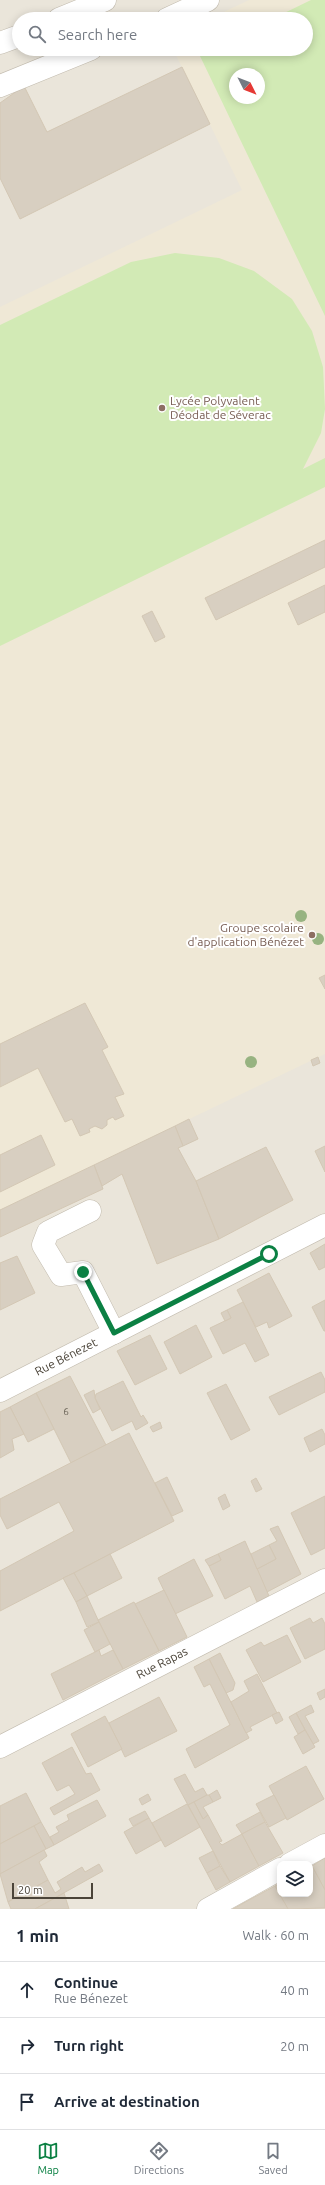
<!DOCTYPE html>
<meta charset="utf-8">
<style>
body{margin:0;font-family:Ubuntu,sans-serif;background:#f6f6f7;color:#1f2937}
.controls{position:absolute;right:12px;bottom:12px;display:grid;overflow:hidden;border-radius:8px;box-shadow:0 2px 10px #0003}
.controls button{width:36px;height:36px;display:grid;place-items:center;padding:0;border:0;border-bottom:1px solid #e0e1e3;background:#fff;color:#1f2937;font:20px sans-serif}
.compass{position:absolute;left:229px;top:68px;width:36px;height:36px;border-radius:50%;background:#fff;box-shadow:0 2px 10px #0003;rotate:132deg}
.scale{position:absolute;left:12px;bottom:10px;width:81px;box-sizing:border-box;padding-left:4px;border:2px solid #4b4439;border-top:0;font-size:11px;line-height:14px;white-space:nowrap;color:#4b4439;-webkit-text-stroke:3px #fff;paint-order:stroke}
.stop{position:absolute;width:12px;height:12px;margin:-9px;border:3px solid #0b8043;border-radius:50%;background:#fff}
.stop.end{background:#0b8043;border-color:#fff;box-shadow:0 1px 4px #0008}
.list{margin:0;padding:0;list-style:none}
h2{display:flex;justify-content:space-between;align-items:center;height:52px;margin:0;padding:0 16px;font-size:17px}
h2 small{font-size:13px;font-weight:400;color:#747a83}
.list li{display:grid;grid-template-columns:26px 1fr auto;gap:12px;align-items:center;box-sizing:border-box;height:56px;padding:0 16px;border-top:1px solid #e0e1e3}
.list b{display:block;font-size:15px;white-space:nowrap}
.list p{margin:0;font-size:13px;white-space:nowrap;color:#747a83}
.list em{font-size:13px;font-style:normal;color:#747a83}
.icon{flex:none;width:22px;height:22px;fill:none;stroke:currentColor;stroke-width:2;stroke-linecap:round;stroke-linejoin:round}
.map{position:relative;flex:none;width:325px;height:1909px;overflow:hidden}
.search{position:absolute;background:#fff;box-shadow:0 2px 10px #0003;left:12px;right:12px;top:12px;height:44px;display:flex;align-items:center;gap:10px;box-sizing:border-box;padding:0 14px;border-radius:22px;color:#747a83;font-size:15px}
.sheet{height:220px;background:#fff}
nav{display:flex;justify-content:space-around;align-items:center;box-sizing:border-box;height:56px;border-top:1px solid #e0e1e3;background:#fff;font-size:11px;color:#747a83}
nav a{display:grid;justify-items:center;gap:2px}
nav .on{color:#0b8043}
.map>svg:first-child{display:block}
.residential{fill:#eae5da;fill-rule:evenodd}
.education{fill:#efe8d6;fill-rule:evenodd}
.green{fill:#d2eab5;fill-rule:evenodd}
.building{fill:#d8cfc1;stroke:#d3c7b4}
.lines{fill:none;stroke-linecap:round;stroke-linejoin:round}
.minor-casing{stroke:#c2bbae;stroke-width:23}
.minor{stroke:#fff;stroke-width:22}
.tree{fill:#97b381}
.route{stroke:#0b8043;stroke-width:5}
.education-dot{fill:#8d6e63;stroke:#fff;stroke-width:1.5}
.labels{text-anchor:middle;stroke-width:4;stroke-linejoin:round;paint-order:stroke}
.number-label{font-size:10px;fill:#6e675b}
.education-label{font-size:12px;fill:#785e54;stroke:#fff;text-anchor:start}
.street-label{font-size:12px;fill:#4b4439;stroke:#fff}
</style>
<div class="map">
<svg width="325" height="1909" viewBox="0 0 325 1909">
<rect width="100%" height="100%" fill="#f6f3ec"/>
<!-- residential -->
<path class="residential" d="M0,0H325V1909H0ZM19,19H306V49H19ZM235,74H259V98H235ZM280,1864H310V1894H280Z"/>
<!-- education -->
<path class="education" d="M249,0H325V1054L0,1210V307L242,190L173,49H306V19H209ZM235,74H259V98H235Z"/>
<!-- green -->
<g class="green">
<path d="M311,0H325V316L199,54L210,49H306V19H272ZM235,74H259V98H235Z"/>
<polygon points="175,253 219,258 254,271 292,299 312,331 323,367 325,409 321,433 303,469 325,458 325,487 0,646 0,325 131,262"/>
</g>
<!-- building -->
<g class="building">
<polygon points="182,67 210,124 20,219 0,178 0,103 24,86 47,132"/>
<polygon points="325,540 325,567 216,620 205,598"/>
<polygon points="325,585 325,612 298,625 288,603"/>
<polygon points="152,611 165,637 155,642 142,616"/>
<polygon points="325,975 325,989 319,978"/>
<polygon points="85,1003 108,1047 102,1050 124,1094 115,1097 124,1116 115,1120 113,1117 107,1120 107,1125 102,1129 95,1126 89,1129 90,1132 80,1136 72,1119 65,1122 38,1068 0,1087 0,1044"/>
<polygon points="318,1057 320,1063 313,1066 311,1060"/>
<polygon points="189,1119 198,1139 183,1146 175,1126"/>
<polygon points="175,1126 183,1146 178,1148 196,1181 219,1239 157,1264 122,1174 102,1186 94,1165"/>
<polygon points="41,1135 55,1165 0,1192 0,1155"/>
<polygon points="325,1146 325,1172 315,1151"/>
<polygon points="266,1147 293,1200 219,1239 196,1181"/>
<polygon points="94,1165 103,1189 0,1237 0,1210"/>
<polygon points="325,1244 325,1267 319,1270 310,1253"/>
<polygon points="17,1256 35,1293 0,1310 0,1263"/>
<polygon points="269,1273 292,1316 269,1328 267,1322 256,1327 237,1290"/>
<polygon points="325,1300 325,1331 324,1331 312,1307"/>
<polygon points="243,1302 269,1355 255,1362 245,1343 223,1354 210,1328 231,1318 227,1310"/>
<polygon points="227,1310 231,1318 225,1321 221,1313"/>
<polygon points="196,1325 212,1357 180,1374 164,1342"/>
<polygon points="150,1335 167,1369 135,1385 117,1351"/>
<polygon points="321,1372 325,1380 325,1392 279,1415 269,1397"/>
<polygon points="70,1376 106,1445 71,1463 36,1393"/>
<polygon points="123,1381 141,1417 143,1415 148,1423 136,1430 132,1421 112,1431 95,1398 96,1394"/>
<polygon points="226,1384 250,1430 231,1440 207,1393"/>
<polygon points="94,1390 95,1398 100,1409 93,1413 84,1395"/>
<polygon points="36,1393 54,1429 28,1442 10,1407"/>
<polygon points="10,1407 24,1434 12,1439 14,1450 0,1458 0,1412"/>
<polygon points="160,1422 162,1428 153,1432 150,1427"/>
<polygon points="322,1429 325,1435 325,1444 310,1452 304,1438"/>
<polygon points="129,1433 174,1521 0,1611 0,1571 74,1531 59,1502 7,1529 0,1515 0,1499"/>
<polygon points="167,1477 183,1511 172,1516 155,1483"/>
<polygon points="256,1478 262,1489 256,1492 251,1481"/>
<polygon points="225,1494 230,1506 223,1510 218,1498"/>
<polygon points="325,1496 325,1548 311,1555 291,1513"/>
<polygon points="278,1526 301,1574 267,1592 257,1569 276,1559 269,1545 277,1541 270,1529"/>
<polygon points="245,1541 269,1596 257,1602 250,1586 225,1599 209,1566 221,1560 218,1554"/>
<polygon points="269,1545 276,1559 257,1569 251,1554"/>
<polygon points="110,1554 122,1578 87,1596 74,1573"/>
<polygon points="218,1554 221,1560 209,1566 205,1560"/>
<polygon points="194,1559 213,1596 175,1614 158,1578"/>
<polygon points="74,1573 87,1596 76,1602 63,1578"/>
<polygon points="164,1590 187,1637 159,1651 135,1604"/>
<polygon points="87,1596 99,1622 87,1627 76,1602"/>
<polygon points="134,1602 159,1651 123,1669 98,1620"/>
<polygon points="310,1618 313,1623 322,1618 325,1624 325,1649 305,1659 290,1628"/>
<polygon points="99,1622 110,1644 95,1652 84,1630"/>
<polygon points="287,1635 301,1662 263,1682 246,1650 261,1642 264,1646"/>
<polygon points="99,1650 101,1656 113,1650 123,1669 63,1700 51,1674"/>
<polygon points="220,1653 235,1683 233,1690 226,1693 209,1659"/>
<polygon points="209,1659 249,1738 195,1768 186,1749 230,1725 210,1684 204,1687 194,1667"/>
<polygon points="257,1674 277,1713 250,1727 252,1730 246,1733 231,1702 249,1691 244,1681"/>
<polygon points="325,1689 325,1697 320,1700 317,1693"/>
<polygon points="159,1697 177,1731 125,1757 109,1723"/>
<polygon points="311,1705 314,1712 305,1716 319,1741 313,1744 296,1713"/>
<polygon points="279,1712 283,1720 276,1724 272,1715"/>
<polygon points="296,1713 305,1730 298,1734 289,1717"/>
<polygon points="105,1716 122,1749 88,1767 71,1734"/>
<polygon points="305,1730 315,1747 303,1754 294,1737"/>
<polygon points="72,1747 86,1774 91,1773 100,1790 54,1815 50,1808 75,1794 69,1785 57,1791 42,1763"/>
<polygon points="306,1766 324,1799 287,1820 269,1786"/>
<polygon points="185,1774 195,1792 203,1788 207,1795 188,1805 174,1779"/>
<polygon points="217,1790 221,1798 213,1802 209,1795"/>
<polygon points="26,1793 41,1822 0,1844 0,1806"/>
<polygon points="148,1794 151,1800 142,1805 139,1799"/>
<polygon points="207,1795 209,1795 213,1802 203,1807 208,1815 203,1819 194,1802"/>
<polygon points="274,1795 286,1818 269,1827 256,1804"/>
<polygon points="97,1800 106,1816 54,1845 50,1837 59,1832 56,1827 69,1820 67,1815"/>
<polygon points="194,1802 203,1819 208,1815 222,1841 219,1842 222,1845 242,1834 259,1866 230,1882 188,1805"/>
<polygon points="187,1804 200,1827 165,1847 152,1823"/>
<polygon points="145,1811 149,1818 133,1826 129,1819"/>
<polygon points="260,1812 265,1822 242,1834 236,1825"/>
<polygon points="149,1818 161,1840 136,1854 124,1832"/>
<polygon points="41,1822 54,1845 46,1849 34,1826"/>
<polygon points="265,1822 283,1853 259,1866 242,1834"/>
<polygon points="34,1826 46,1849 0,1874 0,1844"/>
<polygon points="44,1850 47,1856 39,1862 48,1880 8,1902 0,1874"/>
<polygon points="213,1851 220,1866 207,1873 199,1858"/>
<polygon points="325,1858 325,1890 312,1866"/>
<polygon points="99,1864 103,1871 35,1909 11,1909 8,1902 48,1880 55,1893 61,1889 57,1882 82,1867 85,1872"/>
<polygon points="220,1866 230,1882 216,1890 207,1873"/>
<polygon points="312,1866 325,1890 325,1908 288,1909 275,1886 280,1883 280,1894 310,1894 310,1867"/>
<polygon points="275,1886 288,1909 233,1909 249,1900"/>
<polygon points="64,1893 69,1909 35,1909 57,1897"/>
</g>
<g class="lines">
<!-- minor casing -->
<g class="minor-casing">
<g id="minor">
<polyline points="59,19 105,0"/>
<polyline points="167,19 208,0"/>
<polyline points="0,43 19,36"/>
<polyline points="0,86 91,49"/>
<polyline points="90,1211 48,1232 43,1245 61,1275 83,1272 114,1333"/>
<polyline points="0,1391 325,1225"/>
<polyline points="0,1747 325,1580"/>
<polyline points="290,1864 325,1845"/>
<polyline points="208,1909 280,1869"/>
</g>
</g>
<!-- minor -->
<use href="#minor" class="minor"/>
</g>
<!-- trees -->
<g class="tree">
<circle cx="301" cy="916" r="6"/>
<circle cx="318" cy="939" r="6"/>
<circle cx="251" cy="1062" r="6"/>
</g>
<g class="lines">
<!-- route -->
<polyline class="route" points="83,1272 114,1333 269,1254"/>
</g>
<!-- markers -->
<g class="education-dot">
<circle cx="162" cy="408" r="4"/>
<circle cx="312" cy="935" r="4"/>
</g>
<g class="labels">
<!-- number labels -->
<g class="number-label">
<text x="66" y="1415">6</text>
</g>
<!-- education labels -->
<g class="education-label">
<text x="170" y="405">Lycée Polyvalent<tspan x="170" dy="14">Déodat de Séverac</tspan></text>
<text x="304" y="932" text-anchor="end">Groupe scolaire<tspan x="304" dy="14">d'application Bénézet</tspan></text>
</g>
<!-- street labels -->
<g class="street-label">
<text transform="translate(66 1357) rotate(-27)" y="4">Rue Bénezet</text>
<text transform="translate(162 1663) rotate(-27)" y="4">Rue Rapas</text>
</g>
</g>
</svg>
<div class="controls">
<button><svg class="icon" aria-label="layers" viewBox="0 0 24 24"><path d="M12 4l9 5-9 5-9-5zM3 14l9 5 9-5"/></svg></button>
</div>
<svg class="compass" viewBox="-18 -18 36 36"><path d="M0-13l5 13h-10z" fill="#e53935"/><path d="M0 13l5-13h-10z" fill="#747a83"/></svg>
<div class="scale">20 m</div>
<div class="stop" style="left:269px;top:1254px"></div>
<div class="stop end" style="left:83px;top:1272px"></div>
<div class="search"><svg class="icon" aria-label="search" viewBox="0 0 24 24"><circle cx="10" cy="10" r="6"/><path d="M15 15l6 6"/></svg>Search here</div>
</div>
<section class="sheet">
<h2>1 min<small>Walk · 60 m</small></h2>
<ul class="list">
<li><svg class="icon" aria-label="ahead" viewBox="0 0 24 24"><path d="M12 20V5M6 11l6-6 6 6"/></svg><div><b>Continue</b><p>Rue Bénezet</p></div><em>40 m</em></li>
<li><svg class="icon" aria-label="right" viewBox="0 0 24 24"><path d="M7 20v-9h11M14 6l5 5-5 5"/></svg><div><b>Turn right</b></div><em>20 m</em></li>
<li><svg class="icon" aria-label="arrive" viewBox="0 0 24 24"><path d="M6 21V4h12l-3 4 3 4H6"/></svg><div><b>Arrive at destination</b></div></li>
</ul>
</section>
<nav>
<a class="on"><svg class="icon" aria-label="map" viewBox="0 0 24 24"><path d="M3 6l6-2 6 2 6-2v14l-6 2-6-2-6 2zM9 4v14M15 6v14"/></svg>Map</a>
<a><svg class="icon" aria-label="directions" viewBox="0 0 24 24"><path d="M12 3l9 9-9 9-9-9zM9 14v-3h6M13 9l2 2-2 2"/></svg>Directions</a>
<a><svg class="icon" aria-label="saved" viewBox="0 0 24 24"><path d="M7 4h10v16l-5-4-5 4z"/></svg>Saved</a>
</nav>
